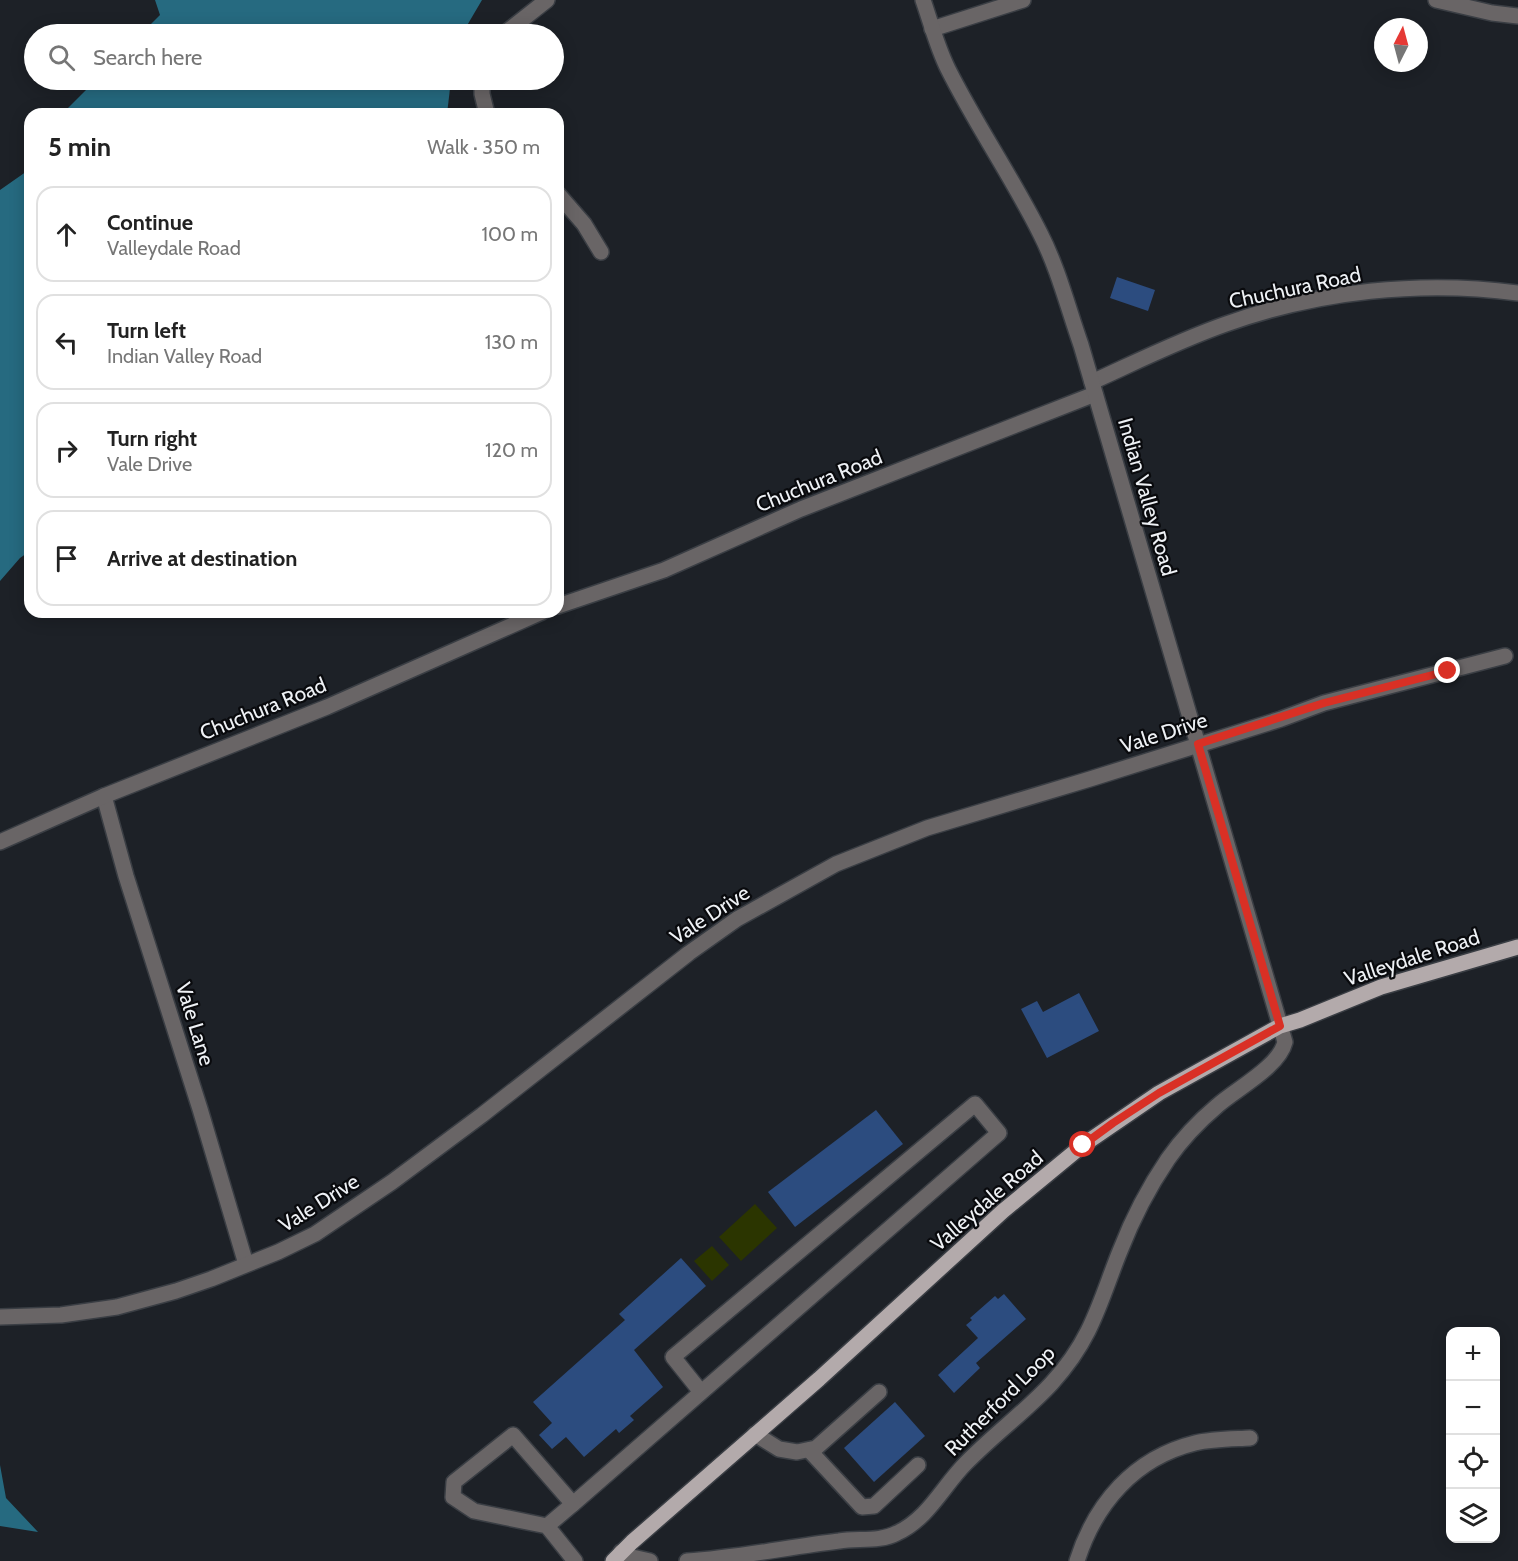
<!DOCTYPE html>
<meta charset="utf-8">
<style>
body{margin:0;font-family:Cabin,sans-serif;background:#f2f2f2;color:#222}
.controls{position:absolute;right:18px;bottom:18px;display:grid;overflow:hidden;border-radius:12px;box-shadow:0 3px 15px #0003}
.controls button{width:54px;height:54px;display:grid;place-items:center;padding:0;border:0;border-bottom:2px solid #e0e0e0;background:#fff;color:#222;font:30px sans-serif}
.compass{position:absolute;left:1374px;top:18px;width:54px;height:54px;border-radius:50%;background:#fff;box-shadow:0 3px 15px #0003;rotate:6deg}
.stop{position:absolute;width:18px;height:18px;margin:-14px;border:4px solid #d93025;border-radius:50%;background:#fff}
.stop.end{background:#d93025;border-color:#fff;box-shadow:0 2px 6px #0008}
.list{margin:0;padding:0;list-style:none}
h2{display:flex;justify-content:space-between;align-items:center;height:78px;margin:0;padding:0 24px;font-size:26px}
h2 small{font-size:20px;font-weight:400;color:#767676}
.list li{display:grid;grid-template-columns:39px 1fr auto;gap:18px;align-items:center;box-sizing:border-box;height:96px;margin:0 12px 12px;padding:0 12px;border:2px solid #e0e0e0;border-radius:18px}
.list b{display:block;font-size:22px;white-space:nowrap}
.list p{margin:0;font-size:20px;white-space:nowrap;color:#767676}
.list em{font-size:20px;font-style:normal;color:#767676}
.icon{flex:none;width:33px;height:33px;fill:none;stroke:currentColor;stroke-width:2;stroke-linecap:round;stroke-linejoin:round}
.map{position:relative;flex:none;width:1518px;height:1561px;overflow:hidden}
.search{position:absolute;background:#fff;box-shadow:0 3px 15px #0003;left:24px;top:24px;width:540px;height:66px;display:flex;align-items:center;gap:15px;box-sizing:border-box;padding:0 21px;border-radius:33px;color:#767676;font-size:22px}
.panel{position:absolute;background:#fff;box-shadow:0 3px 15px #0003;left:24px;top:108px;width:540px;height:510px;border-radius:18px}
.map>svg:first-child{display:block}
.green{fill:#2b3500}
.water{fill:#266a80}
.building{fill:#2c4c7f}
.lines{fill:none;stroke-linecap:round;stroke-linejoin:round}
.minor-casing{stroke:#3a3e44;stroke-width:18}
.major-casing{stroke:#3a3e44;stroke-width:18}
.minor{stroke:#696566;stroke-width:15}
.major{stroke:#b3aaab;stroke-width:15}
.route{stroke:#d93025;stroke-width:8}
.labels{text-anchor:middle;stroke-width:4.5;stroke-linejoin:round;paint-order:stroke}
.street-label{font-size:21px;fill:#eef1f5;stroke:#090a0d}
</style>
<div class="map">
<svg width="1518" height="1561" viewBox="0 0 1518 1561">
<rect width="100%" height="100%" fill="#1d2127"/>
<!-- green -->
<g class="green">
<polygon points="755,1204 777,1228 741,1261 719,1237"/>
<polygon points="712,1246 729,1265 712,1281 694,1261"/>
</g>
<!-- water -->
<g class="water">
<polygon points="155,0 482,0 462,34 141,34 160,15"/>
<polygon points="96,80 451,80 447,114 62,114"/>
<polygon points="30,169 30,551 20,558 0,581 0,190"/>
<polygon points="0,1465 6,1498 38,1532 0,1526"/>
</g>
<!-- building -->
<g class="building">
<polygon points="1117,277 1155,290 1148,311 1110,298"/>
<polygon points="1079,993 1099,1031 1047,1058 1021,1009 1037,1001 1043,1012"/>
<polygon points="876,1110 903,1144 795,1227 768,1192"/>
<polygon points="681,1258 706,1286 634,1350 663,1387 630,1416 634,1420 619,1433 616,1429 584,1457 566,1437 552,1449 539,1435 552,1423 533,1402 625,1320 619,1314"/>
<polygon points="1004,1294 1026,1319 976,1363 980,1368 954,1393 938,1375 978,1338 966,1325 972,1320 970,1318 995,1296 998,1299"/>
<polygon points="895,1402 925,1436 874,1482 844,1448"/>
</g>
<g class="lines">
<!-- minor casing -->
<g class="minor-casing">
<g id="minor">
<polyline points="1436,0 1492,13 1518,16"/>
<polyline points="932,29 1023,0"/>
<polyline points="504,34 547,0"/>
<polyline points="482,80 482,94 487,114"/>
<polyline points="558,194 584,224 601,252"/>
<path d="M1092,382C1136,362 1180,340 1226,324C1318,291 1421,280 1518,293"/>
<polyline points="558,606 664,570 801,509 1095,394"/>
<polyline points="104,796 126,876 200,1109 246,1264"/>
<polyline points="0,842 104,796 327,707 542,612"/>
<polyline points="0,1317 61,1315 117,1307 176,1291 211,1279 278,1252 315,1234 392,1182 482,1115 689,953 737,919 836,864 927,828 1090,779 1281,719 1324,703 1505,656"/>
<polyline points="755,1434 779,1449 797,1452 816,1448 879,1392"/>
<polyline points="809,1450 862,1507 874,1506 918,1465"/>
<polyline points="573,1504 999,1133 975,1104 673,1357 701,1392"/>
<polyline points="547,1526 573,1504 513,1435 454,1482 453,1497 474,1511 547,1526 575,1561"/>
<polyline points="621,1552 628,1556 650,1561"/>
<path d="M687,1561C738,1558 788,1547 839,1541C858,1538 880,1542 897,1533C928,1519 943,1486 966,1463C1011,1417 1058,1391 1088,1331C1101,1305 1109,1278 1120,1251C1132,1220 1149,1187 1168,1159C1182,1139 1198,1122 1217,1106C1236,1089 1279,1067 1285,1042L1081,345C1068,308 1058,268 1040,233C1012,177 976,125 948,69C937,47 931,23 923,0"/>
<path d="M1077,1561C1095,1504 1134,1458 1195,1443C1212,1439 1232,1439 1250,1438"/>
</g>
</g>
<!-- major casing -->
<g class="major-casing">
<polyline id="major" points="613,1561 632,1542 819,1379 1003,1211 1083,1145 1159,1093 1280,1026 1300,1020 1381,987 1518,947"/>
</g>
<!-- minor -->
<use href="#minor" class="minor"/>
<!-- major -->
<use href="#major" class="major"/>
</g>
<g class="lines">
<!-- route -->
<polyline class="route" points="1083,1145 1113,1123 1159,1093 1280,1026 1198,744 1324,703 1448,671"/>
</g>
<g class="labels">
<!-- street labels -->
<g class="street-label">
<text transform="translate(1295 288) rotate(-12)" y="7">Chuchura Road</text>
<text transform="translate(819 481) rotate(-22)" y="7">Chuchura Road</text>
<text transform="translate(1147 497) rotate(74)" y="7">Indian Valley Road</text>
<text transform="translate(263 709) rotate(-22)" y="7">Chuchura Road</text>
<text transform="translate(1164 733) rotate(-18)" y="7">Vale Drive</text>
<text transform="translate(710 915) rotate(-33)" y="7">Vale Drive</text>
<text transform="translate(1412 958) rotate(-18)" y="7">Valleydale Road</text>
<text transform="translate(195 1024) rotate(73)" y="7">Vale Lane</text>
<text transform="translate(987 1201) rotate(-41)" y="7">Valleydale Road</text>
<text transform="translate(319 1203) rotate(-32)" y="7">Vale Drive</text>
<text transform="translate(1000 1401) rotate(-45)" y="7">Rutherford Loop</text>
</g>
</g>
</svg>
<div class="controls">
<button>+</button>
<button>−</button>
<button><svg class="icon" aria-label="locate" viewBox="0 0 24 24"><circle cx="12" cy="12" r="6"/><path d="M12 2v4M12 18v4M2 12h4M18 12h4"/></svg></button>
<button><svg class="icon" aria-label="layers" viewBox="0 0 24 24"><path d="M12 4l9 5-9 5-9-5zM3 14l9 5 9-5"/></svg></button>
</div>
<svg class="compass" viewBox="-18 -18 36 36"><path d="M0-13l5 13h-10z" fill="#e53935"/><path d="M0 13l5-13h-10z" fill="#767676"/></svg>
<div class="stop" style="left:1083px;top:1145px"></div>
<div class="stop end" style="left:1448px;top:671px"></div>
<div class="search"><svg class="icon" aria-label="search" viewBox="0 0 24 24"><circle cx="10" cy="10" r="6"/><path d="M15 15l6 6"/></svg>Search here</div>
<section class="panel">
<h2>5 min<small>Walk · 350 m</small></h2>
<ul class="list">
<li><svg class="icon" aria-label="ahead" viewBox="0 0 24 24"><path d="M12 20V5M6 11l6-6 6 6"/></svg><div><b>Continue</b><p>Valleydale Road</p></div><em>100 m</em></li>
<li><svg class="icon" aria-label="left" viewBox="0 0 24 24"><path d="M17 20v-9H6M10 6l-5 5 5 5"/></svg><div><b>Turn left</b><p>Indian Valley Road</p></div><em>130 m</em></li>
<li><svg class="icon" aria-label="right" viewBox="0 0 24 24"><path d="M7 20v-9h11M14 6l5 5-5 5"/></svg><div><b>Turn right</b><p>Vale Drive</p></div><em>120 m</em></li>
<li><svg class="icon" aria-label="arrive" viewBox="0 0 24 24"><path d="M6 21V4h12l-3 4 3 4H6"/></svg><div><b>Arrive at destination</b></div></li>
</ul>
</section>
</div>
